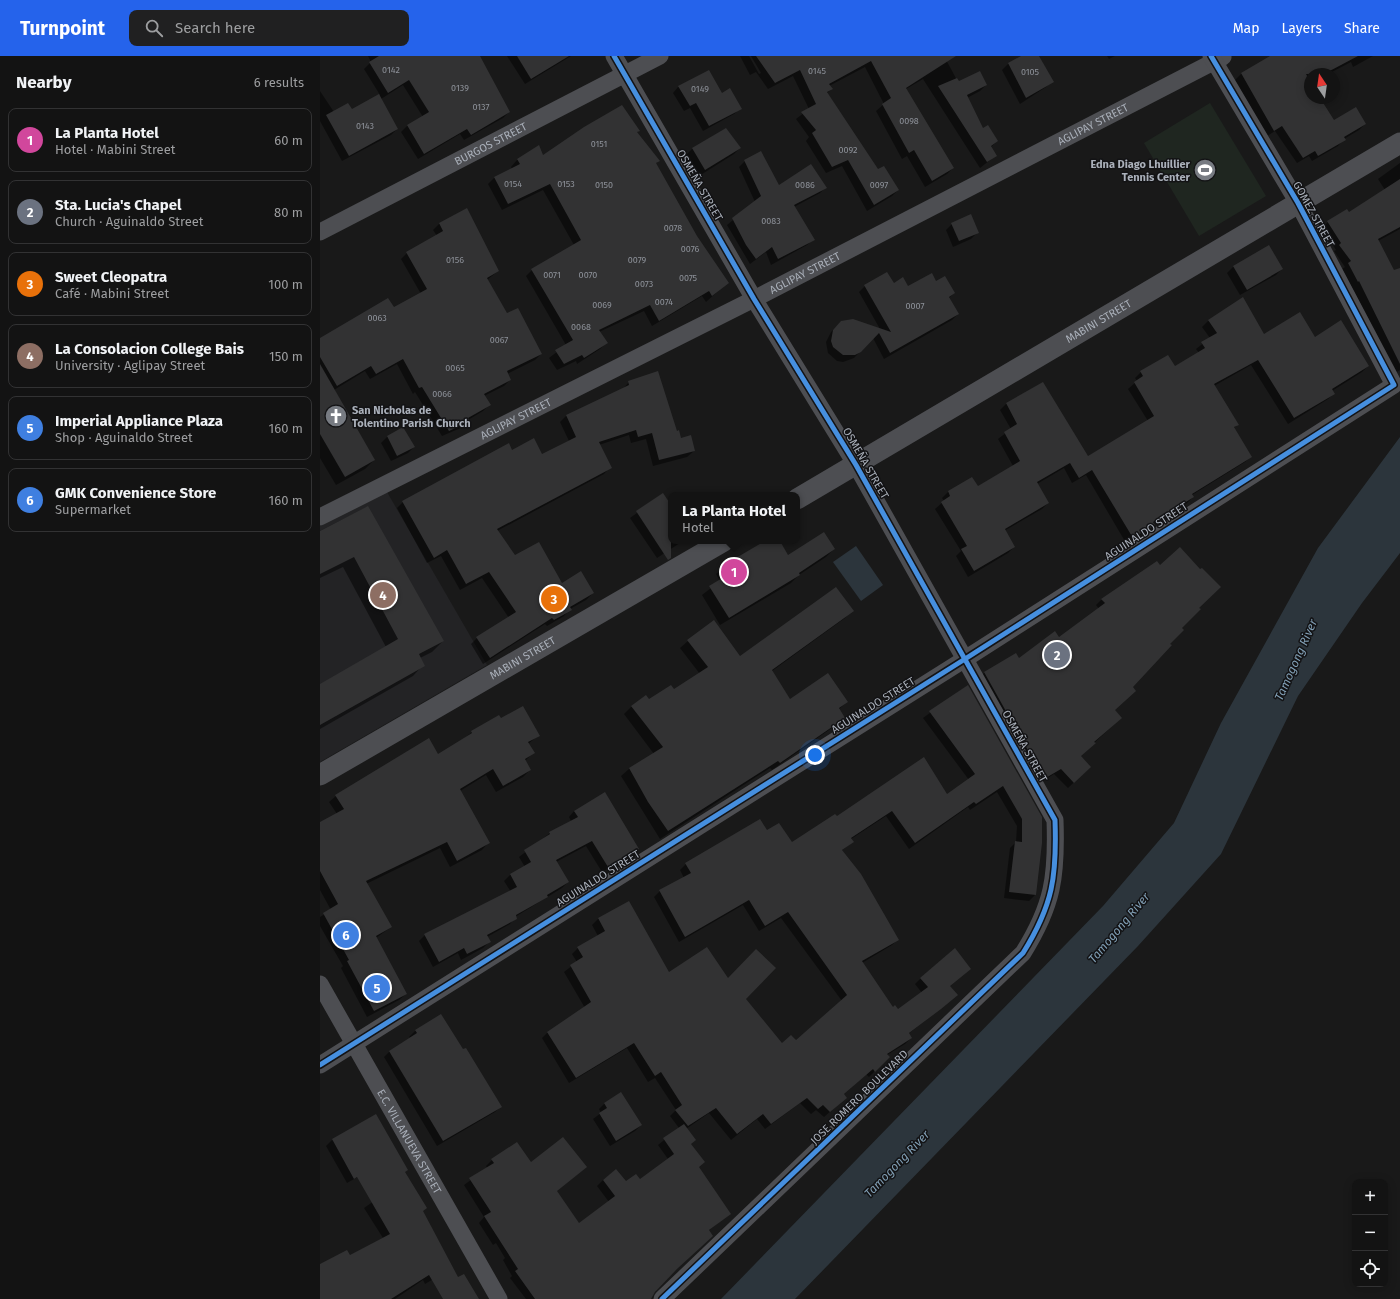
<!DOCTYPE html>
<meta charset="utf-8">
<style>
body{margin:0;font-family:"Fira Sans",sans-serif;background:#202021;color:#f1f3f6}
.controls{position:absolute;right:12px;bottom:12px;display:grid;overflow:hidden;border-radius:8px;box-shadow:0 2px 10px #0003}
.controls button{width:36px;height:36px;display:grid;place-items:center;padding:0;border:0;border-bottom:1px solid #323233;background:#131313;color:#f1f3f6;font:20px sans-serif}
.compass{position:absolute;left:984px;top:12px;width:36px;height:36px;border-radius:50%;background:#131313;box-shadow:0 2px 10px #0003;rotate:347deg}
.you{position:absolute;left:495px;top:699px;width:14px;height:14px;margin:-10px;border:3px solid #fff;border-radius:50%;background:#1a73e8;box-shadow:0 0 0 6px #1a73e833}
.badge{display:grid;place-items:center;width:26px;height:26px;border-radius:50%;background:#2563eb;color:#fff;font-size:13px;font-weight:700}
.pin{position:absolute;translate:-50% -50%;border:2px solid #fff;box-shadow:0 1px 4px #0006}
.popup{position:absolute;left:348px;top:436px;width:132px;height:52px;box-sizing:border-box;display:grid;place-content:center;border-radius:8px;background:#131313;filter:drop-shadow(0 1px 3px #0005);font-size:13px;white-space:nowrap;color:#9d9ea0}
.popup b{font-size:15px;color:#f1f3f6}
.popup::after{content:'';position:absolute;left:50%;top:100%;margin-left:-8px;border:8px solid transparent;border-top-color:#131313}
.list{margin:0;padding:0;list-style:none}
h2{display:flex;justify-content:space-between;align-items:center;height:52px;margin:0;padding:0 16px;font-size:17px}
h2 small{font-size:13px;font-weight:400;color:#9d9ea0}
.list li{display:grid;grid-template-columns:26px 1fr auto;gap:12px;align-items:center;box-sizing:border-box;height:64px;margin:0 8px 8px;padding:0 8px;border:1px solid #323233;border-radius:8px}
.list b{display:block;font-size:15px;white-space:nowrap}
.list p{margin:0;font-size:13px;white-space:nowrap;color:#9d9ea0}
.list em{font-size:13px;font-style:normal;color:#9d9ea0}
.icon{flex:none;width:22px;height:22px;fill:none;stroke:currentColor;stroke-width:2;stroke-linecap:round;stroke-linejoin:round}
.map{position:relative;flex:none;width:1080px;height:1243px;overflow:hidden}
header{display:flex;align-items:center;gap:24px;box-sizing:border-box;height:56px;padding:0 20px;background:#2563eb;color:#fff}
header strong{font-size:19px}
nav{display:flex;gap:22px;margin-inline-start:auto;font-size:14px}
.search{width:280px;height:36px;background:#202021;display:flex;align-items:center;gap:10px;box-sizing:border-box;padding:0 14px;border-radius:8px;color:#9d9ea0;font-size:15px}
main{display:flex}
aside{flex:1;background:#131313}
.map>svg:first-child{display:block}
.built{fill:#232325}
.green{fill:#1f2620}
.water{fill:#2c353c}
.shadow{fill:#0007}
.building{fill:#323233}
.lines{fill:none;stroke-linecap:round;stroke-linejoin:round}
.minor{stroke:#4d4e52;stroke-width:17}
.tertiary{stroke:#4d4e52;stroke-width:21}
.cycleway-casing{stroke:#131315;stroke-width:8}
.cycleway{stroke:#468fdf;stroke-width:5}
.labels{text-anchor:middle;stroke-width:3;stroke-linejoin:round;paint-order:stroke}
.number-label{font-size:9px;fill:#8c9098}
.street-label{font-size:11px;fill:#aab0ba;stroke:#131315}
.poi-label{font-size:11px;font-weight:bold;fill:#aab0ba;stroke:#131315;text-anchor:end}
.water-label{font-size:12px;font-style:italic;fill:#819fb5;stroke:#131315}
</style>
<header>
<strong>Turnpoint</strong>
<div class="search"><svg class="icon" aria-label="search" viewBox="0 0 24 24"><circle cx="10" cy="10" r="6"/><path d="M15 15l6 6"/></svg>Search here</div>
<nav><a>Map</a><a>Layers</a><a>Share</a></nav>
</header>
<main>
<aside>
<h2>Nearby<small>6 results</small></h2>
<ul class="list">
<li><span class="badge" style="background:#d1479c">1</span><div><b>La Planta Hotel</b><p>Hotel · Mabini Street</p></div><em>60 m</em></li>
<li><span class="badge" style="background:#6b7280">2</span><div><b>Sta. Lucia's Chapel</b><p>Church · Aguinaldo Street</p></div><em>80 m</em></li>
<li><span class="badge" style="background:#e8710a">3</span><div><b>Sweet Cleopatra</b><p>Café · Mabini Street</p></div><em>100 m</em></li>
<li><span class="badge" style="background:#8d6e63">4</span><div><b>La Consolacion College Bais</b><p>University · Aglipay Street</p></div><em>150 m</em></li>
<li><span class="badge" style="background:#3f7fe0">5</span><div><b>Imperial Appliance Plaza</b><p>Shop · Aguinaldo Street</p></div><em>160 m</em></li>
<li><span class="badge" style="background:#3f7fe0">6</span><div><b>GMK Convenience Store</b><p>Supermarket</p></div><em>160 m</em></li>
</ul>
</aside>
<div class="map">
<svg width="1080" height="1243" viewBox="0 0 1080 1243">
<rect width="100%" height="100%" fill="#191919"/>
<!-- built -->
<polygon class="built" points="67,436 167,609 0,706 0,470"/>
<!-- green -->
<polygon class="green" points="890,47 946,140 879,180 824,87"/>
<!-- water -->
<g class="water">
<polygon points="1080,381 1080,497 1042,547 978,640 901,798 818,890 475,1243 401,1243 783,850 854,767 901,667 998,492"/>
<polygon points="536,490 563,529 541,545 513,506"/>
</g>
<!-- shadow -->
<g class="shadow">
<polygon points="48,0 159,0 171,21 169,22 189,56 183,62 144,84 140,78 98,103 81,76 87,70 103,61 83,29 61,43 77,73 71,79 22,105 0,65 0,35 14,56 32,55 60,39 44,13 51,6"/>
<polygon points="187,0 251,0 205,28"/>
<polygon points="420,0 429,0 439,18 441,17 431,0 624,0 638,26 666,29 660,35 647,42 663,74 677,85 671,91 675,100 660,112 603,23 586,33 633,112 627,118 605,131 587,100 582,103 556,55 564,48 545,11 509,30 512,33 507,37 558,115 578,134 572,140 547,155 522,110 506,117 486,85 489,81 476,63 489,53 473,20 448,33 436,16 430,19"/>
<polygon points="703,0 717,0 732,25 726,31 700,48 682,14 688,8"/>
<polygon points="787,0 795,0 789,3"/>
<polygon points="953,0 1053,0 1033,11 1031,6 1008,18 990,18 990,42 999,42 1013,65 1045,68 1039,74 1024,83 1018,90 992,105 989,100 977,107 955,75 947,80 915,24 921,18"/>
<polygon points="358,31 401,38 420,52 414,58 383,75 370,52 364,55 353,37"/>
<polygon points="405,73 420,92 414,98 379,120 366,99 372,93"/>
<polygon points="319,74 316,77 338,105 335,108 376,181 407,227 386,246 382,240 332,270 324,255 279,276 286,287 280,293 257,308 256,305 237,314 229,302 246,289 206,220 212,214 254,189 223,134 182,154 168,128 174,122 192,113 191,111 197,104 218,90 223,101"/>
<polygon points="425,105 458,130 506,131 500,137 474,151 493,183 487,189 451,209 446,196 430,208 407,169 435,146 419,111"/>
<polygon points="1080,107 1080,173 1058,185 1074,216 1080,214 1080,314 1077,316 1022,213 1025,211 1014,195 1016,194 1002,172 1008,166 1029,158 1065,134 1058,123"/>
<polygon points="146,153 178,215 167,224 187,258 221,298 215,304 187,318 190,324 184,330 164,340 169,349 163,355 148,364 143,371 122,380 95,336 93,338 77,308 50,323 45,315 14,334 54,404 45,413 16,429 0,402 0,283 73,253 101,238 81,203 87,197 117,180 113,174 119,168"/>
<polygon points="632,168 657,177 651,183 633,191 626,174"/>
<polygon points="949,191 962,213 956,219 920,239 907,217 913,211"/>
<polygon points="616,226 634,237 629,242 638,258 632,264 564,303 553,282 534,302 523,306 517,305 508,297 506,286 511,276 517,270 560,273 539,236 545,230 574,228 588,232"/>
<polygon points="888,265 944,280 994,282 1048,310 1042,316 1012,335 1014,337 1008,343 968,368 931,309 894,330 918,368 914,372 931,400 925,406 872,439 873,441 867,447 833,467 827,475 806,487 766,419 752,427 744,412 717,428 728,447 722,453 684,475 694,491 688,497 648,521 636,500 641,495 615,453 624,445 622,442 628,436 652,422 657,431 693,410 678,383 691,373 680,354 686,348 723,327 767,401 828,365 808,333 817,325 815,322 821,316 854,311 879,297 876,293 890,282 882,271"/>
<polygon points="309,326 357,376 360,383 374,395 367,401 333,410 326,383 311,387 309,379 279,389 290,411 284,418 177,475 195,500 241,529 273,537 266,544 250,553 244,560 227,570 225,568 163,608 151,588 157,582 189,562 162,522 140,534 121,500 107,507 77,452 83,446 192,395 222,399 249,385 240,366 246,360 303,333"/>
<polygon points="83,372 94,391 88,397 71,405 61,387 67,381"/>
<polygon points="343,438 351,451 351,485 363,485 337,502 310,462"/>
<polygon points="47,451 123,585 112,596 100,602 103,609 93,620 0,673 0,629 66,591 23,511 0,522 0,475"/>
<polygon points="447,485 459,485 468,500 514,493 506,501 479,519 471,527 400,569 382,539 400,525 396,518 405,510"/>
<polygon points="782,543 878,552 812,631 794,654 801,662 760,700 770,711 748,732 734,718 717,729 658,623 664,617 696,598 699,604 739,582 779,553 776,549"/>
<polygon points="532,554 525,562 452,615 470,644 527,646 518,654 524,662 516,669 452,714 450,712 340,783 301,720 309,713 334,698 304,658 312,650 354,635 380,618 360,592 368,585 420,602"/>
<polygon points="647,630 721,762 715,839 709,845 684,842 690,792 696,786 697,770 677,736 650,754 648,751 589,793 566,760 531,783 533,786 521,795 578,883 572,889 542,907 573,952 578,955 602,937 595,928 601,922 630,930 631,944 588,978 591,982 585,988 567,999 569,1001 549,1021 546,1018 523,1039 519,1048 504,1061 496,1054 491,1058 480,1047 445,1073 437,1063 411,1084 389,1057 366,1073 378,1112 410,1157 388,1175 377,1194 340,1229 330,1243 206,1243 190,1222 192,1220 183,1204 185,1202 176,1187 173,1189 159,1167 164,1161 144,1129 167,1112 166,1110 172,1104 266,1111 236,1135 259,1169 289,1146 277,1130 283,1124 296,1114 306,1126 320,1125 348,1103 338,1089 359,1072 350,1060 356,1054 335,1022 328,1026 307,992 249,1027 222,982 228,976 265,952 244,916 257,906 252,898 258,892 278,880 272,869 278,863 309,847 349,918 408,924 462,988 475,985 522,945 461,862 439,875 423,849 359,886 334,841 340,835 364,822 360,814 366,808 447,776 471,788 516,762 626,739 649,724 603,662"/>
<polygon points="181,664 219,679 208,688 213,697 205,705 210,714 203,721 176,736 166,719 140,735 168,787 162,794 130,811 120,792 46,828 71,871 56,882 86,938 79,944 47,961 21,912 23,910 0,870 0,861 11,854 0,834 0,767 17,758 9,746 16,740 118,699 145,682 152,676"/>
<polygon points="254,755 317,792 312,798 282,816 266,790 236,806 248,826 242,832 195,861 190,868 167,881 169,886 163,892 141,904 138,897 113,911 99,885 105,879 191,836 184,825 190,819 205,811 199,801 230,777 251,765 249,761"/>
<polygon points="121,959 142,995 181,1050 175,1056 117,1090 64,1001 70,995 90,982 89,981 95,975"/>
<polygon points="285,1047 321,1069 315,1075 290,1090 273,1063 281,1057 279,1053"/>
<polygon points="12,1084 84,1117 102,1155 125,1216 105,1228 103,1224 75,1243 0,1243 0,1208 29,1200 63,1182 44,1152 64,1138 50,1114 27,1127 6,1090"/>
</g>
<!-- building -->
<g class="building">
<polygon points="59,0 160,0 190,56 151,79 147,73 104,98 87,69 109,56 89,24 68,37 49,6"/>
<polygon points="197,0 249,0 211,23"/>
<polygon points="436,0 636,0 586,32 634,112 612,125 594,94 589,97 562,48 571,42 551,5 509,28 513,33 507,36 558,113 564,110 579,134 554,149 528,104 512,111 492,77 496,74 481,56 496,48 480,14 455,27"/>
<polygon points="701,0 719,0 734,26 706,42 688,7"/>
<polygon points="950,0 1038,0 1004,18 986,18 990,25 990,42 1000,42 1014,64 1036,51 1046,68 1024,81 1026,84 998,100 995,95 983,102 962,70 954,75 921,17"/>
<polygon points="389,14 402,37 410,32 422,53 389,70 376,47 370,50 358,30"/>
<polygon points="660,15 667,29 647,39 663,72 668,69 678,85 671,90 677,100 667,106 618,30 637,22 639,25"/>
<polygon points="59,38 78,73 29,100 6,59 28,47 32,53"/>
<polygon points="302,49 320,75 317,76 340,105 336,107 377,180 409,227 392,240 389,235 339,265 330,249 279,274 288,287 264,302 262,299 244,308 235,294 253,284 211,213 261,184 230,128 188,148 174,121 200,108 197,103 219,89 223,99 264,71"/>
<polygon points="406,72 421,92 385,114 372,92"/>
<polygon points="441,95 459,129 491,108 507,132 474,149 495,184 458,203 452,191 436,203 426,189 412,162 441,140 424,104"/>
<polygon points="1080,123 1080,171 1058,183 1074,214 1080,212 1080,308 1039,225 1038,226 1028,207 1031,205 1019,189 1021,187 1007,165 1027,153 1029,156"/>
<polygon points="147,152 179,215 167,222 187,257 198,252 222,298 187,315 191,324 164,338 171,349 148,362 150,365 129,375 102,331 99,332 83,303 56,318 51,310 17,330 0,301 0,282 68,242 74,251 107,233 86,196 123,175 119,167"/>
<polygon points="651,158 659,177 639,185 631,167"/>
<polygon points="949,189 963,213 927,234 913,210"/>
<polygon points="567,216 574,227 583,221 588,230 612,217 616,225 625,220 635,237 629,241 639,258 570,297 559,277 541,296 535,299 523,299 513,291 511,285 513,274 521,265 533,263 571,276 544,229"/>
<polygon points="923,241 944,278 980,256 995,281 1021,264 1049,310 1012,333 1015,338 974,362 938,304 894,328 919,369 914,371 932,401 872,438 874,441 833,466 835,469 813,482 772,414 759,422 750,407 717,426 729,447 685,473 695,491 654,515 641,493 647,490 621,446 630,440 628,435 652,421 658,430 700,405 684,376 697,368 686,347 723,326 768,400 834,360 814,326 823,320 820,315 848,299 855,310 885,292 881,286 897,277 888,264"/>
<polygon points="0,308 55,404 25,421 0,378"/>
<polygon points="338,315 357,375 359,374 361,382 371,379 375,395 339,404 332,377 318,381 316,374 279,386 292,412 177,473 195,499 219,486 242,527 261,515 274,537 250,551 252,554 234,564 232,562 170,602 156,581 196,556 169,516 146,528 127,494 114,502 82,445 189,387 192,394 214,382 222,398 256,381 246,359 309,329 308,325"/>
<polygon points="83,371 95,391 77,400 67,380"/>
<polygon points="343,437 351,449 351,502 348,504 316,455"/>
<polygon points="48,450 124,585 99,598 105,610 0,669 0,628 78,583 34,501 0,518 0,475"/>
<polygon points="504,476 515,493 479,517 480,519 409,562 389,530 409,518 404,509 445,485 460,485 468,499"/>
<polygon points="860,491 880,513 882,512 901,531 879,552 881,553 862,572 864,574 850,588 852,589 813,631 816,635 795,654 802,662 774,686 776,687 761,700 771,711 754,727 741,713 724,723 664,616 696,597 699,602 735,575 739,581 785,547 781,543 837,505 840,509"/>
<polygon points="516,531 534,555 452,614 470,643 508,617 528,646 519,652 525,662 460,707 458,705 348,775 328,746 309,712 343,691 311,650 326,639 329,643 351,629 354,633 388,611 367,584 394,564 420,600"/>
<polygon points="648,629 722,761 722,787 716,839 689,836 695,785 702,786 702,763 683,730 656,748 654,746 595,787 572,755 531,782 534,786 522,794 541,818 579,884 542,905 573,951 575,949 578,953 608,931 600,922 635,892 651,913 630,930 638,939 621,953 589,977 592,982 567,998 570,1001 555,1016 553,1013 524,1038 527,1042 510,1056 503,1049 498,1053 487,1042 451,1068 443,1058 417,1078 396,1052 368,1070 355,1054 362,1049 341,1016 335,1020 314,987 256,1022 227,976 271,946 250,909 263,901 257,891 285,875 278,862 309,845 349,916 387,891 408,922 436,893 456,912 426,943 462,987 471,979 476,984 527,939 468,856 445,870 429,844 365,881 339,834 371,817 365,807 440,763 447,774 459,767 472,786 515,758 517,760 604,701 627,738 655,718 609,655"/>
<polygon points="203,650 220,680 208,686 215,697 205,703 211,714 183,730 173,713 140,733 170,787 137,805 127,786 46,825 72,871 56,880 87,938 54,955 27,905 29,904 3,857 18,848 0,815 0,766 24,753 15,739 109,682 118,698 152,677 151,675 179,659 181,662"/>
<polygon points="285,736 319,793 288,811 272,785 236,804 249,826 227,839 228,841 196,859 197,863 167,879 171,886 147,898 144,892 119,906 104,878 197,831 190,818 211,806 204,794 230,778 229,776 258,761 254,755"/>
<polygon points="121,958 143,993 146,992 182,1051 123,1085 69,995 97,977 95,974"/>
<polygon points="301,1036 322,1069 296,1085 279,1057 287,1052 284,1047"/>
<polygon points="56,1058 88,1114 85,1116 107,1152 103,1155 138,1221 144,1218 159,1243 123,1243 109,1219 71,1243 0,1243 0,1208 27,1194 30,1199 70,1178 37,1121 34,1123 12,1083"/>
<polygon points="364,1068 376,1084 371,1088 385,1106 379,1111 411,1158 389,1174 393,1180 357,1213 335,1236 331,1243 215,1243 195,1215 198,1213 164,1160 171,1156 149,1122 174,1107 171,1103 197,1086 211,1106 243,1081 267,1111 237,1135 259,1167 295,1140 283,1124 296,1113 306,1125 316,1118 320,1123 354,1098 343,1082"/>
</g>
<g class="lines">
<!-- minor -->
<g class="minor">
<path d="M294,0L434,243L536,409L735,764C737,820 733,849 703,897L342,1243"/>
<path id="s1" d="M0,176L340,0"/>
<path id="s2" d="M0,461L434,243L903,1"/>
<path id="s3" d="M0,928L179,1243"/>
<polyline points="0,1009 645,603 1074,329 978,147 891,0"/>
</g>
<!-- tertiary -->
<g class="tertiary">
<path id="s4" d="M477,443L1080,87"/>
<path id="s5" d="M0,719L404,485"/>
</g>
<!-- cycleway casing -->
<g class="cycleway-casing">
<g id="cycleway">
<path d="M294,0L434,243L536,409L735,764C737,820 733,849 703,897L342,1243"/>
<polyline points="0,1009 645,603 1074,329 978,147 891,0"/>
</g>
</g>
<!-- cycleway -->
<use href="#cycleway" class="cycleway"/>
</g>
<!-- icons -->
<defs>
<g id="stadium-disc" transform="scale(1.15)"><circle r="9.5" fill="#777b82" stroke="#131315"/><path d="M0-5a6.5 5 0 1 0 0 10a6.5 5 0 1 0 0-10ZM-3.5-1.8h7v3.6h-7Z" fill="#fff"/></g>
<g id="church-disc" transform="scale(1.15)"><circle r="9.5" fill="#777b82" stroke="#131315"/><path d="M-1.2-6h2.4v3.5h3.3v2.4h-3.3V6h-2.4V-.1h-3.3v-2.4h3.3Z" fill="#fff"/></g>
</defs>
<g fill-rule="evenodd">
<use href="#stadium-disc" x="885" y="114"/>
<use href="#church-disc" x="16" y="360"/>
</g>
<g class="labels">
<!-- number labels -->
<g class="number-label">
<text x="71" y="17">0142</text>
<text x="497" y="18">0145</text>
<text x="710" y="19">0105</text>
<text x="140" y="35">0139</text>
<text x="380" y="36">0149</text>
<text x="161" y="54">0137</text>
<text x="589" y="68">0098</text>
<text x="45" y="73">0143</text>
<text x="279" y="91">0151</text>
<text x="528" y="97">0092</text>
<text x="193" y="131">0154</text>
<text x="246" y="131">0153</text>
<text x="284" y="132">0150</text>
<text x="485" y="132">0086</text>
<text x="559" y="132">0097</text>
<text x="451" y="168">0083</text>
<text x="353" y="175">0078</text>
<text x="370" y="196">0076</text>
<text x="135" y="207">0156</text>
<text x="317" y="207">0079</text>
<text x="232" y="222">0071</text>
<text x="268" y="222">0070</text>
<text x="368" y="225">0075</text>
<text x="324" y="231">0073</text>
<text x="344" y="249">0074</text>
<text x="282" y="252">0069</text>
<text x="595" y="253">0007</text>
<text x="57" y="265">0063</text>
<text x="261" y="274">0068</text>
<text x="179" y="287">0067</text>
<text x="135" y="315">0065</text>
<text x="122" y="341">0066</text>
</g>
<!-- street labels -->
<g class="street-label">
<text dy="4" stroke="none"><textPath href="#s2" startOffset="867">AGLIPAY STREET</textPath></text>
<text dy="4" stroke="none"><textPath href="#s1" startOffset="192">BURGOS STREET</textPath></text>
<text transform="translate(380 129) rotate(60)" y="4">OSMEÑA STREET</text>
<text transform="translate(994 158) rotate(61)" y="4">GOMEZ STREET</text>
<text dy="4" stroke="none"><textPath href="#s2" startOffset="543">AGLIPAY STREET</textPath></text>
<text dy="4" stroke="none"><textPath href="#s4" startOffset="350">MABINI STREET</textPath></text>
<text dy="4" stroke="none"><textPath href="#s2" startOffset="219">AGLIPAY STREET</textPath></text>
<text transform="translate(546 407) rotate(60)" y="4">OSMEÑA STREET</text>
<text transform="translate(826 475) rotate(-33)" y="4">AGUINALDO STREET</text>
<text dy="4" stroke="none"><textPath href="#s5" startOffset="234">MABINI STREET</textPath></text>
<text transform="translate(553 649) rotate(-32)" y="4">AGUINALDO STREET</text>
<text transform="translate(705 690) rotate(61)" y="4">OSMEÑA STREET</text>
<text transform="translate(278 822) rotate(-32)" y="4">AGUINALDO STREET</text>
<text transform="translate(539 1041) rotate(-44)" y="4">JOSE ROMERO BOULEVARD</text>
<text dy="4" stroke="none"><textPath href="#s3" startOffset="181">E.C. VILLANUEVA STREET</textPath></text>
</g>
<!-- poi labels -->
<g class="poi-label">
<text x="870" y="112">Edna Diago Lhuillier<tspan x="870" dy="13">Tennis Center</tspan></text>
<text x="32" y="358" text-anchor="start">San Nicholas de<tspan x="32" dy="13">Tolentino Parish Church</tspan></text>
</g>
<!-- water labels -->
<g class="water-label">
<text transform="translate(976 604) rotate(-66)" y="4">Tamogong River</text>
<text transform="translate(799 872) rotate(-50)" y="4">Tamogong River</text>
<text transform="translate(577 1108) rotate(-46)" y="4">Tamogong River</text>
</g>
</g>
</svg>
<div class="controls">
<button>+</button>
<button>−</button>
<button><svg class="icon" aria-label="locate" viewBox="0 0 24 24"><circle cx="12" cy="12" r="6"/><path d="M12 2v4M12 18v4M2 12h4M18 12h4"/></svg></button>
</div>
<svg class="compass" viewBox="-18 -18 36 36"><path d="M0-13l5 13h-10z" fill="#e53935"/><path d="M0 13l5-13h-10z" fill="#9d9ea0"/></svg>
<div class="you"></div>
<div class="pin badge" style="left:414px;top:516px;background:#d1479c">1</div>
<div class="popup"><b>La Planta Hotel</b>Hotel</div>
<div class="pin badge" style="left:737px;top:599px;background:#6b7280">2</div>
<div class="pin badge" style="left:234px;top:543px;background:#e8710a">3</div>
<div class="pin badge" style="left:63px;top:539px;background:#8d6e63">4</div>
<div class="pin badge" style="left:57px;top:932px;background:#3f7fe0">5</div>
<div class="pin badge" style="left:26px;top:879px;background:#3f7fe0">6</div>
</div>
</main>
